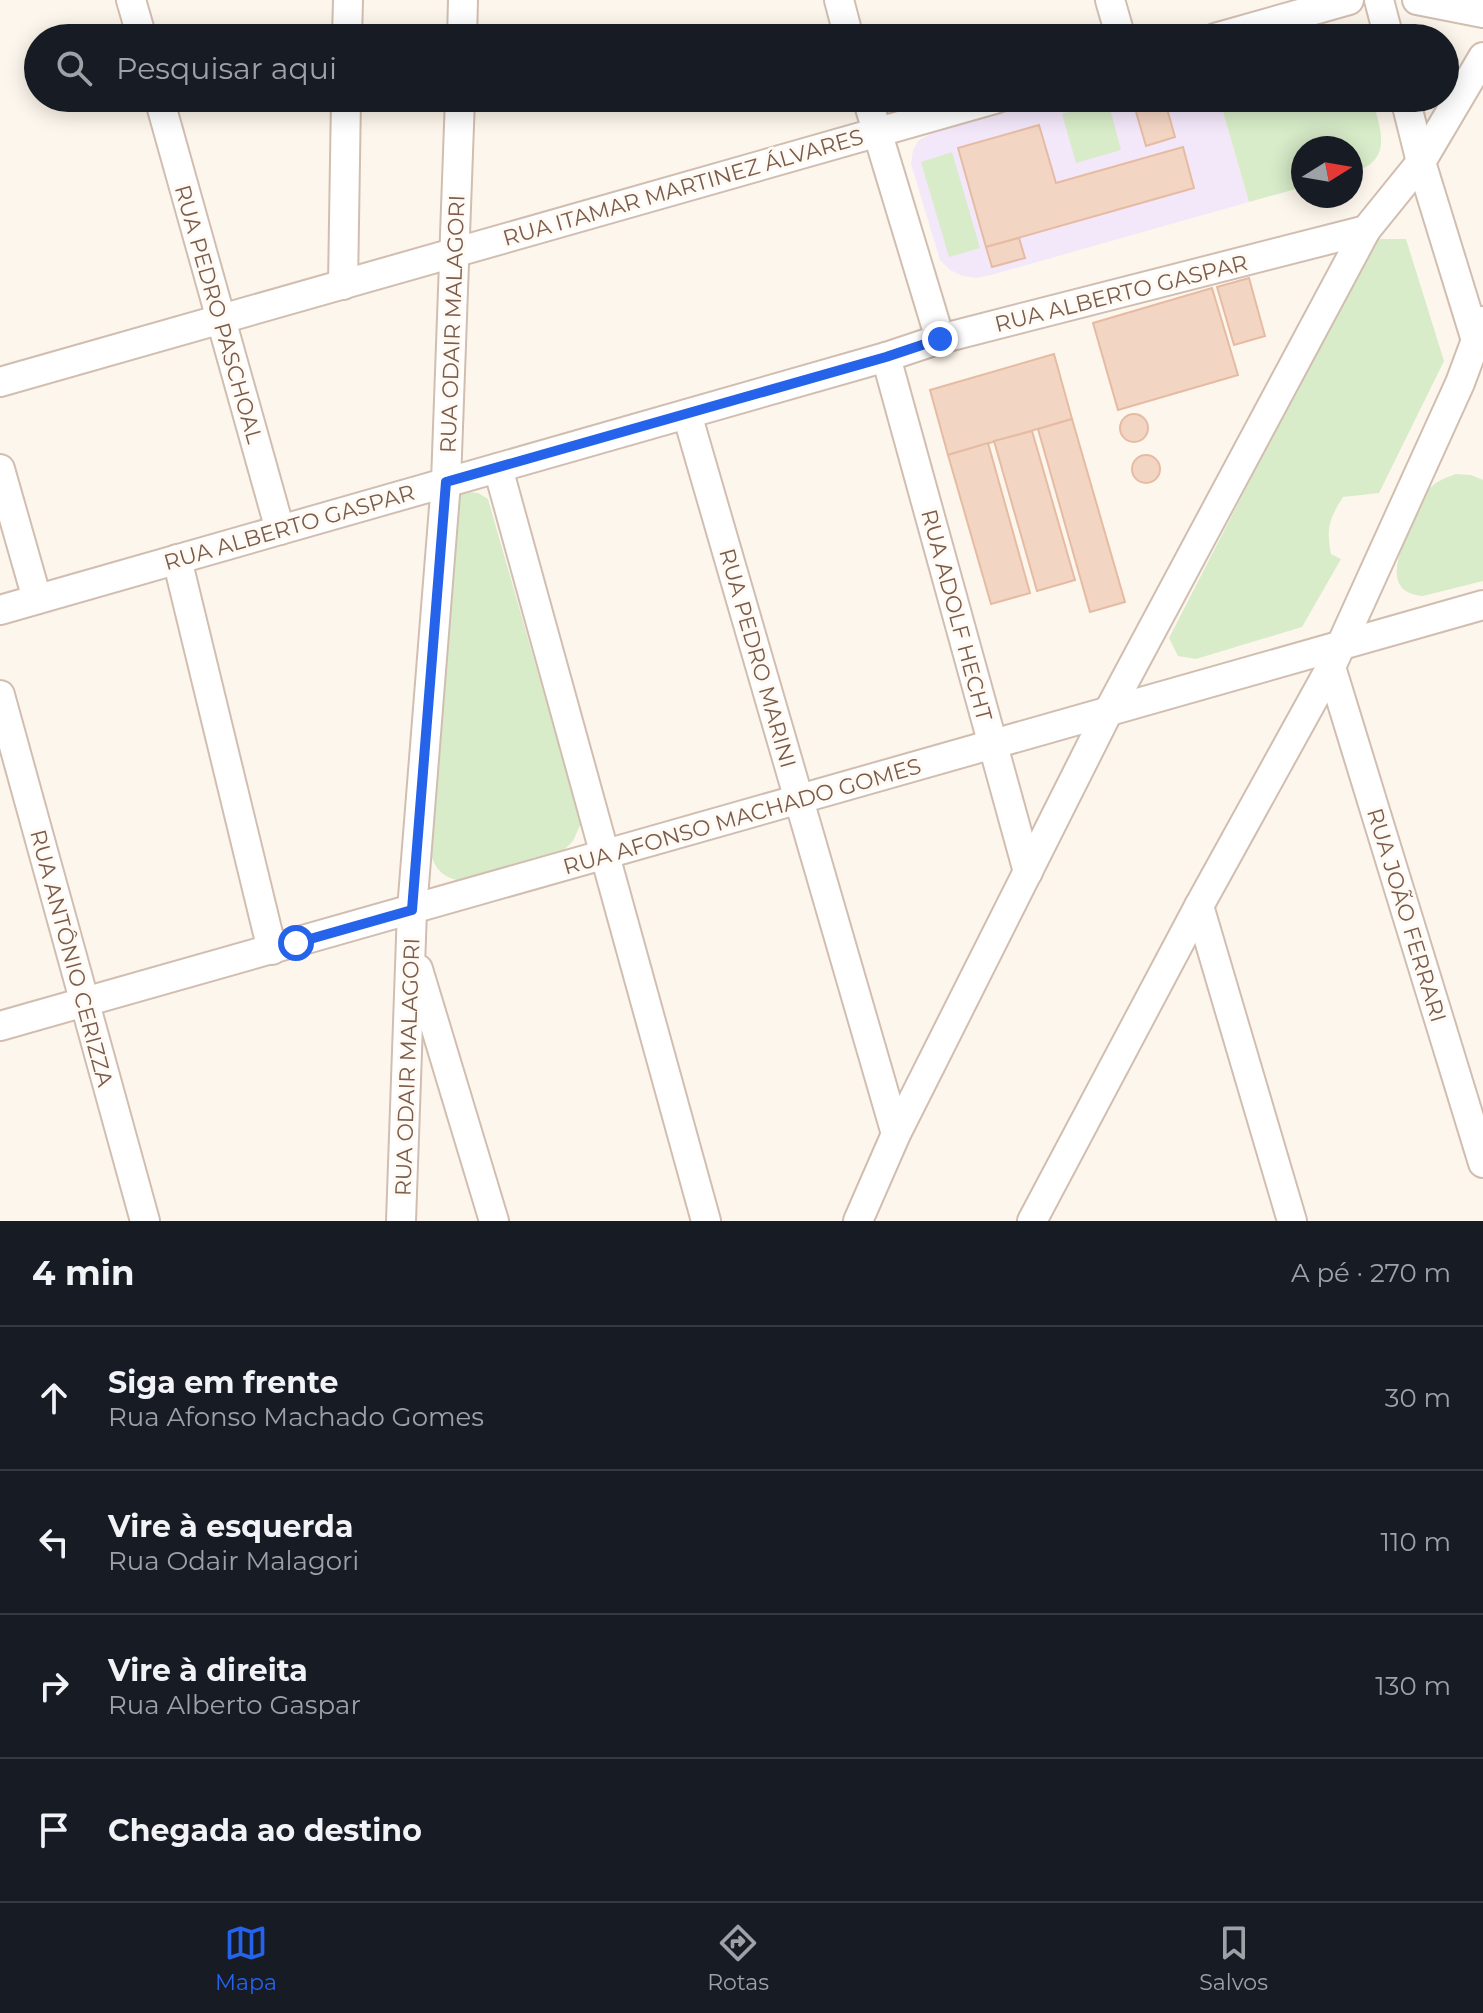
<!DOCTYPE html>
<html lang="pt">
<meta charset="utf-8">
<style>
body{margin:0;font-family:Montserrat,sans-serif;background:#20242c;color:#f1f3f6}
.compass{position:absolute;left:1291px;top:136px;width:72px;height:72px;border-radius:50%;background:#171b24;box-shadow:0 4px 20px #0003;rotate:79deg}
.stop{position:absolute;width:24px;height:24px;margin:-18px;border:6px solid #2563eb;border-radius:50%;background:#fff}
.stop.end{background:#2563eb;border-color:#fff;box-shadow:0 2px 8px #0008}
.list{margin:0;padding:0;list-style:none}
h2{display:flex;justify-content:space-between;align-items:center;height:104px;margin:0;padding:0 32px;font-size:34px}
h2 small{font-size:26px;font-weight:400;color:#9ea1a6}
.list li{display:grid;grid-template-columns:52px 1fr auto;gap:24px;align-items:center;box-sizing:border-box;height:144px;padding:0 32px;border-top:2px solid #363941}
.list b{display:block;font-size:30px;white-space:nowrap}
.list p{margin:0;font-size:26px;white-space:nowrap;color:#9ea1a6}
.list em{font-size:26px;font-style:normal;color:#9ea1a6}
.icon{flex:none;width:44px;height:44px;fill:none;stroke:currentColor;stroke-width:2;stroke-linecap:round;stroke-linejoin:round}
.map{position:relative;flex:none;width:1483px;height:1221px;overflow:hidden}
.search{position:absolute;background:#171b24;box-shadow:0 4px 20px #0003;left:24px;right:24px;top:24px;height:88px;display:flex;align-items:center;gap:20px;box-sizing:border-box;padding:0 28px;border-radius:44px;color:#9ea1a6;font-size:30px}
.sheet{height:680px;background:#171b24}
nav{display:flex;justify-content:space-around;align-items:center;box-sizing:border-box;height:112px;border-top:2px solid #363941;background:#171b24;font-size:22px;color:#9ea1a6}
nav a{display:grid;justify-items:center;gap:4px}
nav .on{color:#2563eb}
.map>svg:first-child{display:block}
.education{fill:#f3e8fa}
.green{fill:#d8ecc9}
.building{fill:#f3d5c3;stroke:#e6bba3;stroke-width:2}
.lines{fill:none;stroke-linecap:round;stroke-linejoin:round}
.minor-casing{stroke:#d1beb0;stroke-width:32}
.minor{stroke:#fff;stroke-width:28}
.route{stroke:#2563eb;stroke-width:10}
.labels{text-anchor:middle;stroke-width:6;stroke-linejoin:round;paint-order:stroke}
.street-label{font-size:22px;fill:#7a5c4d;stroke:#fffaf3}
</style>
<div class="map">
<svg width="1483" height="1221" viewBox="0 0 1483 1221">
<rect width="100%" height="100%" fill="#fdf6ec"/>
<!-- education -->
<polygon class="education" points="1053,98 1219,98 1249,202 991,275 977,278 963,276 950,270 940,260 911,164 913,150 918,141 935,131"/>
<!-- green -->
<g class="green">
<polygon points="1316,23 1330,24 1353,38 1265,38"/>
<path d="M1219,98H1372C1381,131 1394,161 1351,173V148H1303V187L1249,202Z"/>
<polygon points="1108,101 1121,150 1076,163 1062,114"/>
<polygon points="952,152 980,248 949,257 921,162"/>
<path d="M1376,239H1406L1444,361L1379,493L1343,497C1329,519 1326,529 1331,554L1341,559L1302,627L1196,659L1178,656L1169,638L1366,254Z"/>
<path d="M1456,474L1471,475L1483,480V581L1423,596C1379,592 1401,549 1412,525C1417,514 1420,499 1428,490C1436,481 1445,478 1456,474Z"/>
<path d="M467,492L478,493L488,499L581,823L573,841L559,855L463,881C444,879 434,869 430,851L456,497Z"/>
</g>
<!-- building -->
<g class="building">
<polygon points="1132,98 1164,98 1175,137 1146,146"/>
<polygon points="1039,125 1056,183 1183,147 1194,188 986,247 958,148"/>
<polygon points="1019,238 1025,258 992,267 986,247"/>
<polygon points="1249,278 1265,336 1234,345 1217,287"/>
<polygon points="1212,288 1238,375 1118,410 1093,323"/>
<polygon points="1054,354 1072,419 948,455 930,390"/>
<circle cx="1134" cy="428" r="14"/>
<polygon points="1072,419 1125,602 1090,612 1038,429"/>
<polygon points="1032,431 1075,580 1037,591 994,441"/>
<polygon points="988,443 1030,593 991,604 948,455"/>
<circle cx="1146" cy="469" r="14"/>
</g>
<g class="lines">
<!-- minor casing -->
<g class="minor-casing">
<g id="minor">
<polyline points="131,0 142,38"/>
<polyline points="839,0 849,38"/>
<polyline points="1110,0 1121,38"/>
<polyline points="1379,0 1389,38"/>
<polyline points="1417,0 1483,13"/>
<polyline points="347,38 348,0"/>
<polyline points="462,38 463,0"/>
<polyline points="1215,38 1349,0"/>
<polyline points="159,98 280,530"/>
<polyline points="867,98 940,339"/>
<polyline points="1405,98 1421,162 1478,347"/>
<polyline points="343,285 346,98"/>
<polyline points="886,357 1028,872"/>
<polyline points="0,382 998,98"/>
<polyline points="687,414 896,1134"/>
<polyline points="498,468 706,1221"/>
<polyline points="0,469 37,599"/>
<polyline points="177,559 272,950"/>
<polyline points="0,610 886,357 940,339 1366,230"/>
<polyline points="1331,667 1483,1163"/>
<polyline points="0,695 145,1221"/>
<polyline points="1199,906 1292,1221"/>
<polyline points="418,969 494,1221"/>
<polyline points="0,1026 1483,605"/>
<polyline points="401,1221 412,910 446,482 460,98"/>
<polyline points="858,1221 896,1134 1108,712 1366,230 1421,162 1483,57"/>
<polyline points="1032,1221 1199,906 1331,667 1460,383 1483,321"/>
</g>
</g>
<!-- minor -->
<use href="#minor" class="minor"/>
</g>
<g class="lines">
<!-- route -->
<polyline class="route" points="296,943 412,910 446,482 886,357 940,339"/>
</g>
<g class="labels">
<!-- street labels -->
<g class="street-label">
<text transform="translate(683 187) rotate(-16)" y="8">RUA ITAMAR MARTINEZ ÁLVARES</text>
<text transform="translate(1121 293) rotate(-14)" y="8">RUA ALBERTO GASPAR</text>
<text transform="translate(219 314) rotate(74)" y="8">RUA PEDRO PASCHOAL</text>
<text transform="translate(452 324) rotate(-88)" y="8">RUA ODAIR MALAGORI</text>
<text transform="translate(289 527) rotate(-16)" y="8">RUA ALBERTO GASPAR</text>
<text transform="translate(957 615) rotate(75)" y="8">RUA ADOLF HECHT</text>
<text transform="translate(758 658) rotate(74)" y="8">RUA PEDRO MARINI</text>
<text transform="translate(742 816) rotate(-16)" y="8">RUA AFONSO MACHADO GOMES</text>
<text transform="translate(1407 915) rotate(73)" y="8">RUA JOÃO FERRARI</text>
<text transform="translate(72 958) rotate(75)" y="8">RUA ANTÔNIO CERIZZA</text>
<text transform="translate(407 1067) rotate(-88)" y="8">RUA ODAIR MALAGORI</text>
</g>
</g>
</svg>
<svg class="compass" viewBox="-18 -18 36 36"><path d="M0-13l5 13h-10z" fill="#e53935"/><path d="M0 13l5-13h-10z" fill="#9ea1a6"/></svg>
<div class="stop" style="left:296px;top:943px"></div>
<div class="stop end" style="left:940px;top:339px"></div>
<div class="search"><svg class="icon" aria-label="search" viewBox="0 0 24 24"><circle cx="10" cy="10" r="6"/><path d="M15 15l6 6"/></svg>Pesquisar aqui</div>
</div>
<section class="sheet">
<h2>4 min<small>A pé · 270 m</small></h2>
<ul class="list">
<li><svg class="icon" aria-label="ahead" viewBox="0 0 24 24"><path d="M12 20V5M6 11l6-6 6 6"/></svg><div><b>Siga em frente</b><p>Rua Afonso Machado Gomes</p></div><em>30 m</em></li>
<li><svg class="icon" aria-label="left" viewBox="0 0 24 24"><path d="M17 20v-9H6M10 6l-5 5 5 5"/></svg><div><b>Vire à esquerda</b><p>Rua Odair Malagori</p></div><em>110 m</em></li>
<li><svg class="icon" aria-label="right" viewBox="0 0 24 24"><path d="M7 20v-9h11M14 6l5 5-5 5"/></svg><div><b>Vire à direita</b><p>Rua Alberto Gaspar</p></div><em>130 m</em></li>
<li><svg class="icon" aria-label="arrive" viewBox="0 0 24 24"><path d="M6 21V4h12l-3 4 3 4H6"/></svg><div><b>Chegada ao destino</b></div></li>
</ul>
</section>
<nav>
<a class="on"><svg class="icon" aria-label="map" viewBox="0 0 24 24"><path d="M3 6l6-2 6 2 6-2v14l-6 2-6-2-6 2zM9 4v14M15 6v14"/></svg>Mapa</a>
<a><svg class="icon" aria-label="directions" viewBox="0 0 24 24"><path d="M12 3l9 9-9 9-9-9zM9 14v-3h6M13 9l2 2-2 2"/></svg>Rotas</a>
<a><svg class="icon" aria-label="saved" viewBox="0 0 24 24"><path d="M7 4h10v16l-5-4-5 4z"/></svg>Salvos</a>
</nav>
